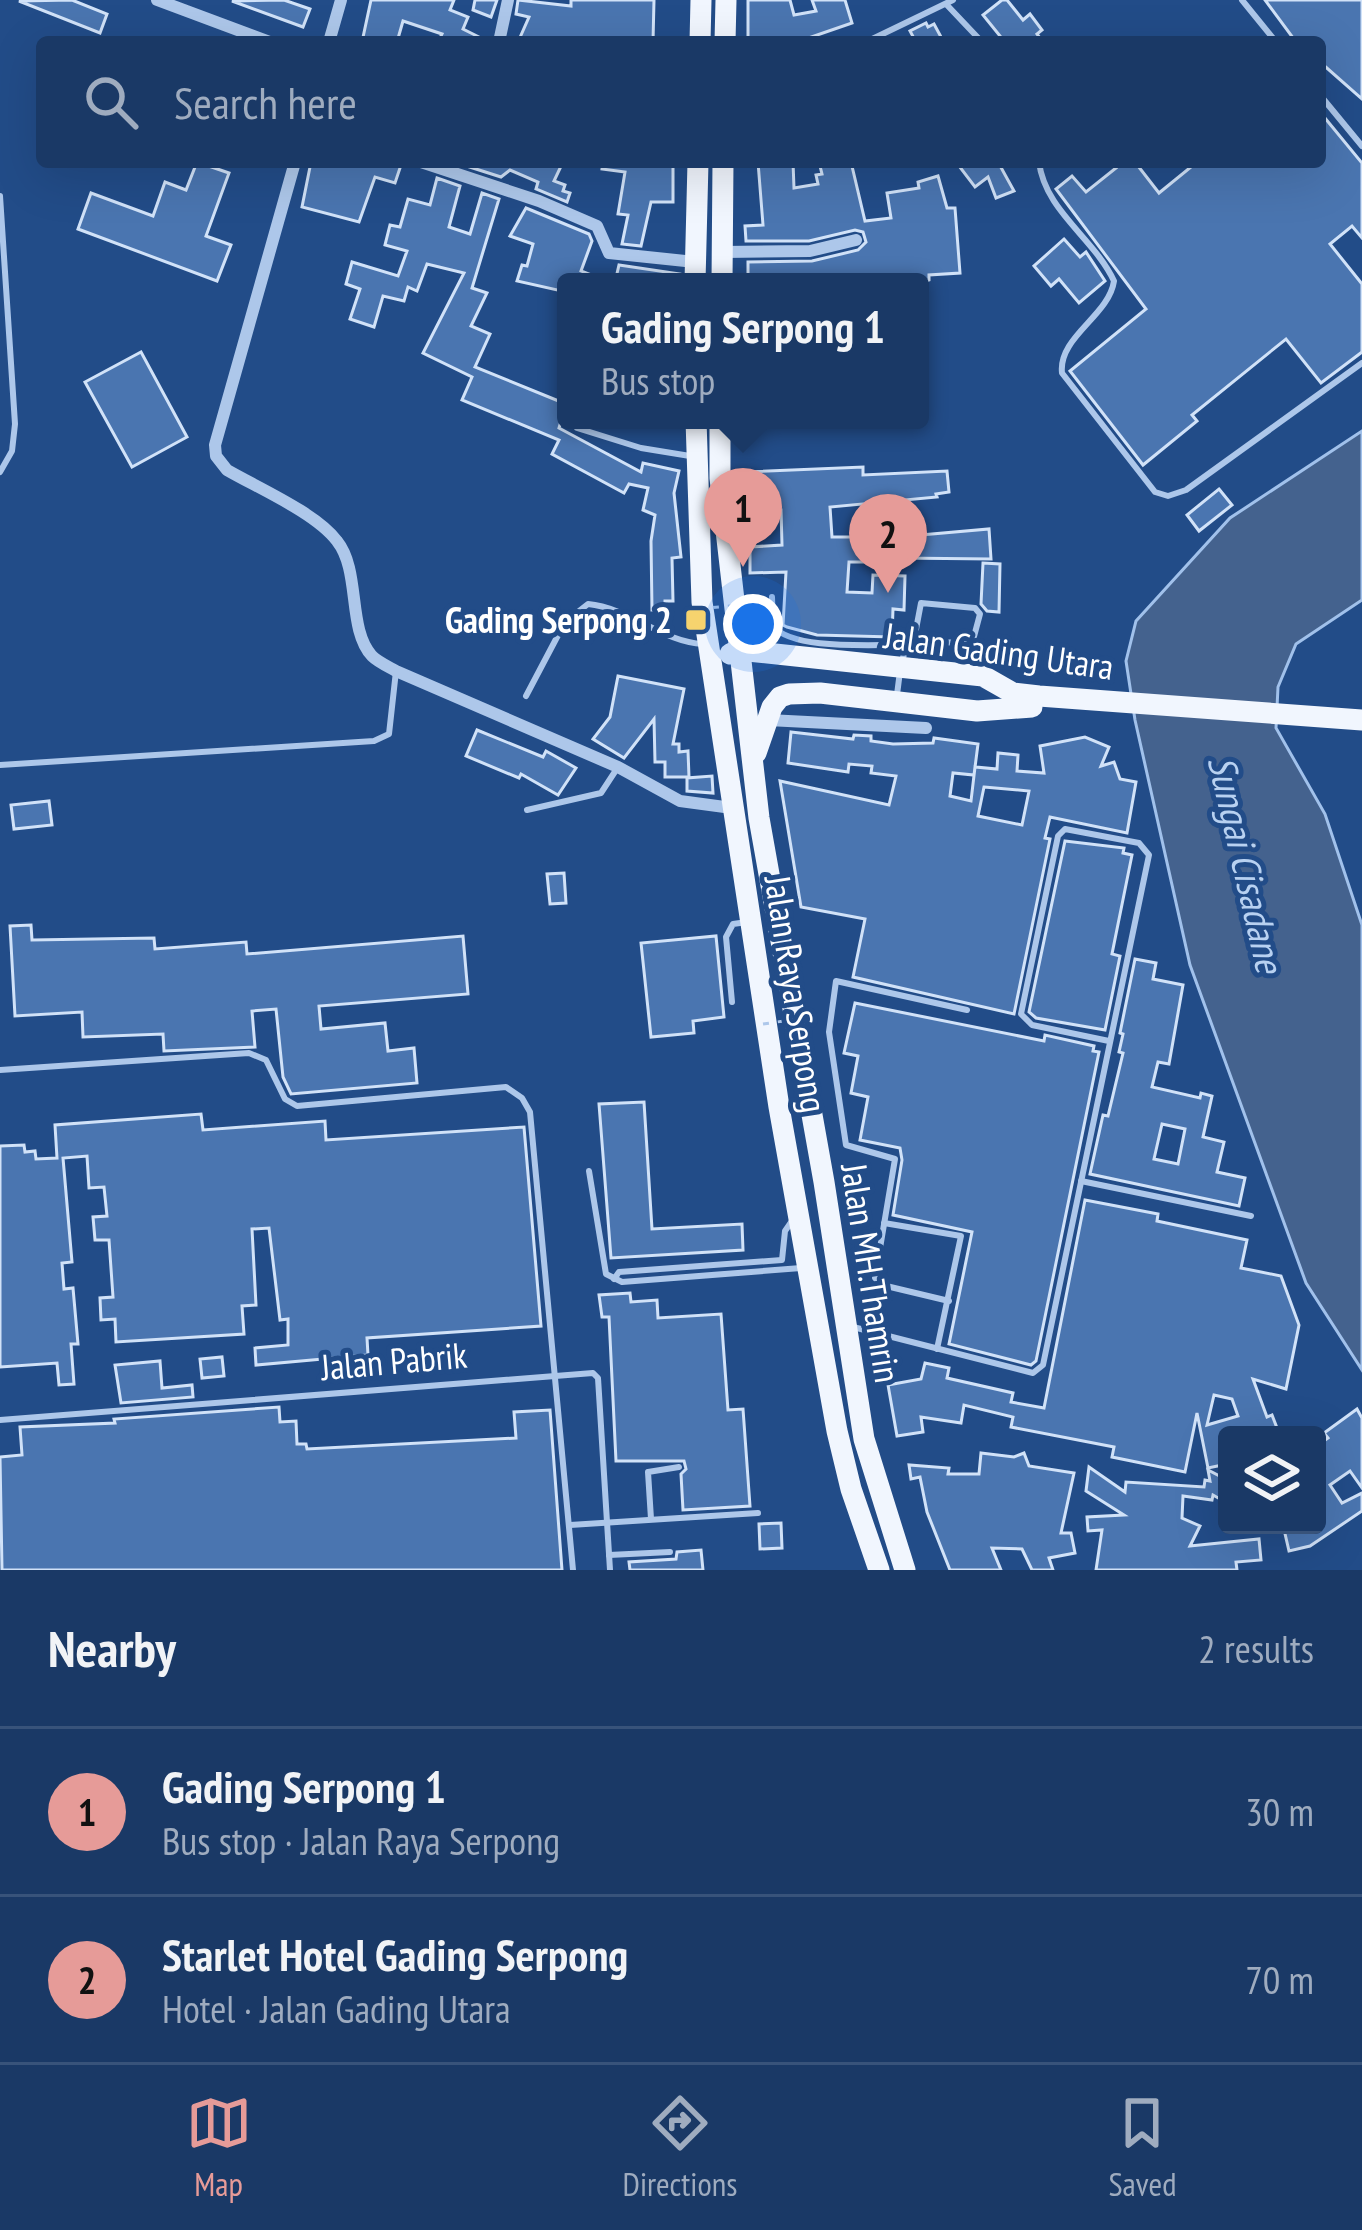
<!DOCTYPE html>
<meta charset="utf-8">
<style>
body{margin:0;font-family:"PT Sans Narrow",sans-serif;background:#23406c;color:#f1f3f6}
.controls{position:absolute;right:36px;bottom:36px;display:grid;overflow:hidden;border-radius:12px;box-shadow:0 12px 48px #0002}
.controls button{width:108px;height:108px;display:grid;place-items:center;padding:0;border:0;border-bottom:3px solid #38537a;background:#1a3966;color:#f1f3f6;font:60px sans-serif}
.you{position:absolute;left:753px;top:624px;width:42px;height:42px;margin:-30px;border:9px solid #fff;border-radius:50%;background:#1a73e8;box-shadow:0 0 0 18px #1a73e833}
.badge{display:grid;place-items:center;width:78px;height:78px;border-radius:50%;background:#e69b98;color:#111;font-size:39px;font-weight:700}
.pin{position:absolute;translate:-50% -99px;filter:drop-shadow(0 3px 6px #0008)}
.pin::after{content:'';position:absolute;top:63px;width:42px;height:36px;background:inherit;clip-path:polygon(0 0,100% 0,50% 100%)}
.popup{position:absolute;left:557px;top:273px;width:372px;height:156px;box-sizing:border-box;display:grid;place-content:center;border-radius:12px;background:#1a3966;filter:drop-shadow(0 3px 9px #0005);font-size:39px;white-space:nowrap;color:#9facbf}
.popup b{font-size:45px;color:#f1f3f6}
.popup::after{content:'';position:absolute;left:50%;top:100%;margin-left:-24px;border:24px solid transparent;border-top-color:#1a3966}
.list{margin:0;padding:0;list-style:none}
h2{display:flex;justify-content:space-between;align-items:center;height:156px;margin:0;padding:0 48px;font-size:51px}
h2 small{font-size:39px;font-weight:400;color:#9facbf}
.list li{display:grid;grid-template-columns:78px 1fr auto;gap:36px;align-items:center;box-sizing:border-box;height:168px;padding:0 48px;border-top:3px solid #38537a}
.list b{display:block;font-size:45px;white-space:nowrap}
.list p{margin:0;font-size:39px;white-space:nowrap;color:#9facbf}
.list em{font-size:39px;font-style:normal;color:#9facbf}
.icon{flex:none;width:66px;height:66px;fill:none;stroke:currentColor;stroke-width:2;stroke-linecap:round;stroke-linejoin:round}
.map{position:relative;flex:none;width:1362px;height:1570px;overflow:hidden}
.search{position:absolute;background:#1a3966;box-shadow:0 12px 48px #0002;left:36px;right:36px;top:36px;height:132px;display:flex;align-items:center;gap:30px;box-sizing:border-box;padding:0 42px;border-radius:12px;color:#9facbf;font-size:45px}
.sheet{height:492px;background:#1a3966}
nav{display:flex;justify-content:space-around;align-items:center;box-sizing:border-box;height:168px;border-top:3px solid #38537a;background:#1a3966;font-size:33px;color:#9facbf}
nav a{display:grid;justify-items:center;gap:6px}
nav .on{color:#e69b98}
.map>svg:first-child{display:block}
.water{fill:#44628e;stroke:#a1c1eb;stroke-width:3}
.building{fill:#4a75b0;stroke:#d1e2f8;stroke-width:3;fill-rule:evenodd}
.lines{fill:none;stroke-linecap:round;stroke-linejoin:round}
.lane{stroke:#adc7ea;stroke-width:6}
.street{stroke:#adc7ea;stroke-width:12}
.primary{stroke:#f1f6fe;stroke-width:21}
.path-bridge{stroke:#adc7ea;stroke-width:3;stroke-dasharray:6 9;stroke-linecap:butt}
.poi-dot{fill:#f6d36e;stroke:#224c88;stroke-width:4.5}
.labels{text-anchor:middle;stroke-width:10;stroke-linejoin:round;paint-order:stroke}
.poi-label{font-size:36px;font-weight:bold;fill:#fff;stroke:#224c88;text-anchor:end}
.street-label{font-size:36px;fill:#fff;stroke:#224c88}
.water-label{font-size:39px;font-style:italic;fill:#b8d1f1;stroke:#224c88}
</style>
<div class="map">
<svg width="1362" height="1570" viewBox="0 0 1362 1570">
<rect width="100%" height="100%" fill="#224c88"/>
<!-- water -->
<polygon class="water" points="1362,431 1362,600 1296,644 1278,687 1276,728 1325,814 1362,925 1362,1370 1306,1283 1190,965 1135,720 1126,661 1136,621 1230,518"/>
<!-- building -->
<g class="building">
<polygon points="72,0 107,14 100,33 19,1"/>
<polygon points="284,0 310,9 303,27 232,1"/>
<polygon points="371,0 454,0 450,10 468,17 463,29 489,42 438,42 442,34 403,21 397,42 362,42"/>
<polygon points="475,0 497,0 491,17 473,10"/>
<polygon points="518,0 571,6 571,0 654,0 653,42 518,42 529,17 516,14"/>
<polygon points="748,0 790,0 794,15 816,11 812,0 845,0 852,23 797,42 748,42"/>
<polygon points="1002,0 1007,0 1023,20 1030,14 1042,30 1037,34 1043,42 1006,42 1000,36 983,15"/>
<polygon points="1265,0 1362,0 1362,99 1320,62 1320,42 1296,42"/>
<polygon points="926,23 928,27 934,24 941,37 916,42 910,31"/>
<polygon points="1320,112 1362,163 1362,238 1352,226 1330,244 1362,284 1362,352 1321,383 1286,339 1192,415 1197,421 1143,465 1070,371 1146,309 1056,189 1072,176 1086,192 1116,168 1111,162 1135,162 1159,193 1197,162 1320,162"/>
<polygon points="197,162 229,173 206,236 231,245 217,281 78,229 91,193 153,216 165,182 186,190"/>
<polygon points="311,162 402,162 395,183 375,177 359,222 302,207"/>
<polygon points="454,162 563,162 554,181 565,185 563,191 570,193 567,202 536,189 538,182 510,170 501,177"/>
<polygon points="603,162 673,162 673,202 651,202 641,246 622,244 628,215 618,214 625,172 602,169"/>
<polygon points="758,162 793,162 794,188 818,184 816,175 822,174 819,162 851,162 865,221 891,218 887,193 919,188 918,182 938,176 947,208 955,208 960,273 929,275 929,280 924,282 748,282 748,262 812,261 858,250 866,242 863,232 855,230 809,241 746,241 745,226 763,225"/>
<polygon points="956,162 998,162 1014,191 996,198 988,177 975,187"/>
<polygon points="437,178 460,186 449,227 470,234 482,193 499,199 472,288 487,293 471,326 490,334 475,367 566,404 559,428 641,472 643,463 679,471 674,493 681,557 672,558 673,601 665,601 665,610 652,610 651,541 655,515 643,510 648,488 629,484 624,493 552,454 559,440 462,400 472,377 423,353 464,273 427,264 417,291 408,287 404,301 383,296 374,327 350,319 360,289 346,284 352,262 398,276 407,251 385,245 390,225 400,227 408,199 430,205"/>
<polygon points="526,208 589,234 592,241 581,271 609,282 566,282 566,292 517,281 522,265 527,266 533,244 510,236"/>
<polygon points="1064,239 1080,257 1086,252 1105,281 1079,303 1059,279 1051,286 1034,266"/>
<polygon points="619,265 680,274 680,282 615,282"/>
<polygon points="141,352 187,437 132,467 85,382"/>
<polygon points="863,467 863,475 947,471 949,492 936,494 937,497 830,507 832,537 898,537 989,529 991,559 899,558 899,545 874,548 874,562 849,562 847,592 872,593 873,575 905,576 904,610 893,609 892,637 817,635 787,627 783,625 786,572 750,573 750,547 782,545 781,510 745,511 747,472"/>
<polygon points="1219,489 1232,505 1199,531 1187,515"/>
<polygon points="983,563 1000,564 999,612 987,611 981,604"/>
<polygon points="618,676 684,689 673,744 679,744 679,752 688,751 689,777 665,777 665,762 655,762 654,719 624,758 593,739 610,717"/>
<polygon points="477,730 543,757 546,751 576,768 558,795 521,774 519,778 466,756"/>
<path d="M791,732L853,739L854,735L871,736V741L893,744L933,743L934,738L978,744L974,775L953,773L950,796L971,801L975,767L997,769L998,753L1018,755L1017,771L1044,773L1040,746L1085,737L1109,747L1101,766L1114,762L1120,779L1136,782L1127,833L1050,817L1045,838L1050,839L1014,1014L853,977L865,919L801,907L780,781L889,805L896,776L871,773L872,766L849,764L848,772L788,763ZM984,787L1029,791L1022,825L978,816Z"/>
<polygon points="712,776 713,793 687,791 687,778"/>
<polygon points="49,801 52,825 14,829 11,805"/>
<polygon points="1065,841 1124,848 1123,853 1132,855 1112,954 1120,956 1105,1030 1036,1018 1029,1012"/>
<polygon points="564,873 566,903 550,904 547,874"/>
<polygon points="31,925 32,940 154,938 155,949 246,942 247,954 463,936 468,994 319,1006 321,1029 385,1023 388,1051 414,1048 417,1083 291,1094 283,1077 276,1009 252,1011 255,1047 164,1051 163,1034 83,1037 82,1012 15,1016 10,926"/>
<polygon points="716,936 724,1017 693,1021 694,1033 651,1037 641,943"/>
<path d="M1135,959L1156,963L1153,979L1183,985L1169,1064L1158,1062L1152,1087L1200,1098L1201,1093L1212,1096L1203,1137L1224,1142L1217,1172L1245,1178L1239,1206L1090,1174L1103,1115L1108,1116L1123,1053L1119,1052L1123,1034L1120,1033ZM1162,1124L1185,1129L1178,1164L1154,1159Z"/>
<polygon points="855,1003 1044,1041 1045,1035 1094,1046 1093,1051 1099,1052 1036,1361 1031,1365 949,1344 972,1232 893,1215 902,1160 900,1148 860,1140 868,1097 851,1093 858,1056 844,1053"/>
<polygon points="644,1102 652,1229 742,1224 743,1250 611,1258 599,1104"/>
<polygon points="201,1114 203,1130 325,1121 326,1140 524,1127 541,1326 367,1338 368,1355 256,1365 255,1348 288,1345 288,1319 280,1320 269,1228 252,1229 256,1305 242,1306 244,1334 116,1342 115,1319 101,1320 100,1298 113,1297 109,1240 95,1240 93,1217 107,1216 104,1187 89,1188 87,1156 63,1158 72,1262 62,1263 64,1289 73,1288 78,1344 71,1344 74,1384 59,1385 57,1363 0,1367 0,1146 24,1145 25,1152 35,1151 36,1159 57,1158 55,1125"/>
<path d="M1085,1200L1158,1214L1157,1221L1247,1240L1241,1268L1281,1276L1299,1325L1286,1389L1253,1379L1267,1417L1272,1415L1277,1428L1261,1435H1227L1223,1442L1227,1464L1208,1468L1197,1413L1185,1472L1112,1457L1114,1447L1011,1427L1013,1417L964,1405L961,1423L921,1417L923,1432L897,1436L888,1385L921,1379L925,1363L949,1368L947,1378L1013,1393L1011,1402L1044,1408ZM1214,1395L1232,1399L1238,1416L1207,1425Z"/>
<polygon points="630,1293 631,1302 657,1300 658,1318 721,1314 728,1410 743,1409 750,1506 683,1510 681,1474 686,1469 684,1461 616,1461 609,1317 602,1317 599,1295"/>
<polygon points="222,1357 224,1376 202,1378 200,1359"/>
<polygon points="160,1361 162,1388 192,1385 193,1397 121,1403 115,1365"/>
<polygon points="279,1407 280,1422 296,1421 297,1444 306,1444 307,1449 516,1438 514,1412 550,1410 562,1570 2,1570 0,1457 22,1455 20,1427 115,1423 114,1419"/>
<polygon points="1357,1409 1362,1418 1362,1488 1350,1471 1330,1485 1342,1503 1362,1493 1362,1511 1310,1546 1289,1551 1283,1525 1317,1525 1317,1446 1328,1438 1324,1433"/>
<polygon points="981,1453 1014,1457 1024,1453 1029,1466 1074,1473 1061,1533 1071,1533 1075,1553 1049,1558 1053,1570 1032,1570 1022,1549 992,1548 1001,1570 950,1570 927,1512 920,1477 911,1479 909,1465 949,1468 948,1474 979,1474"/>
<polygon points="1089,1467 1125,1492 1126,1482 1204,1487 1205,1480 1210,1481 1208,1470 1227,1480 1227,1503 1213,1495 1212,1500 1183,1496 1182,1518 1200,1526 1190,1546 1259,1539 1261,1560 1236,1562 1237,1570 1096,1570 1102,1530 1088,1531 1087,1517 1124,1515 1086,1491"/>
<polygon points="781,1523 782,1548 760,1549 759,1524"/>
<polygon points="701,1550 703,1570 630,1570 629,1562 676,1559 677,1552"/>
</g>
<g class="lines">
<!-- lane -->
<g class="lane">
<polyline points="1242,0 1276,42"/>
<polyline points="946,4 982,42"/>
<polyline points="866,42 953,0"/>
<polyline points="1320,95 1362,146"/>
<path d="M1039,162C1045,211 1094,238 1114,281C1109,316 1058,337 1062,373L1155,492L1168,496L1186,490L1362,363"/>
<polyline points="0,196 15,424 12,451 0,472"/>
<polyline points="577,428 641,448 690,456"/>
<path d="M772,597L773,626C793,651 874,644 907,645"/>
<path d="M897,694C900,676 900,650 914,640L921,603L975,608L980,614L972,644L914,640"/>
<path d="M526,696L565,622L588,604C630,608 662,642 703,644"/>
<polyline points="0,765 374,741 389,734 396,671"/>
<polyline points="527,810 601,793 618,767"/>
<polyline points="732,1002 726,937 733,924 747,922"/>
<polyline points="0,1070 249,1053 266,1060 285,1099 297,1106 506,1087 522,1098 530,1112 573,1570"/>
<polyline points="589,1171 606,1274 622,1282 801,1268"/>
<polyline points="1081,1181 1251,1216"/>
<polyline points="884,1223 961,1236 937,1349"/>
<polyline points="614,1279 619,1272 782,1260 785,1231 794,1218"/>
<polyline points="949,1301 882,1285 875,1278 895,1159 846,1145 829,1032 836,981 967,1010"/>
<polyline points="853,1327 1033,1373 1043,1365 1149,855 1139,843 1065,829 1058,836 1021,1014 1032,1025 1109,1041"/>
<polyline points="0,1420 593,1373 598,1378 610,1570"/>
<polyline points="651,1519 648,1472 679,1467"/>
<polyline points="570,1525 758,1513"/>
<polyline points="609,1555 670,1552"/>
</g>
<!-- street -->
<g class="street">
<polyline points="157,0 270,42"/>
<polyline points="329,42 341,0"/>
<polyline points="499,42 508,0"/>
<path d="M295,162L215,445L216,456L227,470C258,488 316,513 337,541C361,571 347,629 372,656C378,662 389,667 396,671L618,767L680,801L732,808"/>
<polyline points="421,162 539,201 597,226 609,253 695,262"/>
<polyline points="723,252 810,251 856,240"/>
<polyline points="768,720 926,728"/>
</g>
<!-- primary -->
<g class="primary">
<polyline points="700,42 701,0"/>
<polyline points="725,42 726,0"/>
<polyline points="695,282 698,162"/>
<polyline points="722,282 723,162"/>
<polyline points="696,420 702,602 779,1107 837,1431 851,1489 879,1570"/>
<polyline points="720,420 720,478 759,818 824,1182 864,1439 905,1570"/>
<polyline points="730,654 738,650 983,676 1013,693 1039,696 1362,720"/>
<polyline points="756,753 772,707 780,697 789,694 820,693 977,711 1032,707"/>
</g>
<!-- path-bridge -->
<g class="path-bridge">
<polyline points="698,609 740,605"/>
<polyline points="763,1024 798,1019"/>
</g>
</g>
<!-- markers -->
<rect class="poi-dot" x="684" y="608" width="24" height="24" rx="6"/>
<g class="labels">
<!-- poi labels -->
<g class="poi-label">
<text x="672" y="633">Gading Serpong 2</text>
</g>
<!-- street labels -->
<g class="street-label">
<text transform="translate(999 651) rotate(8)" y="13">Jalan Gading Utara</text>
<text transform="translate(796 994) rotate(81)" y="13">Jalan Raya Serpong</text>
<text transform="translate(871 1273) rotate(81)" y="13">Jalan MH.Thamrin</text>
<text transform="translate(394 1361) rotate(-5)" y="13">Jalan Pabrik</text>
</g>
<!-- water labels -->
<g class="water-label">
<text transform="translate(1246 864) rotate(77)" y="14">Sungai Cisadane</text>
</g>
</g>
</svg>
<div class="controls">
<button><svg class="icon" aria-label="layers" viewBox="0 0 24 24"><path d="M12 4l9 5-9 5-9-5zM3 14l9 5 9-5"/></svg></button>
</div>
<div class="you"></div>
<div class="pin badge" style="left:743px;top:567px">1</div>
<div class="popup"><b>Gading Serpong 1</b>Bus stop</div>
<div class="pin badge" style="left:888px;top:593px">2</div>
<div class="search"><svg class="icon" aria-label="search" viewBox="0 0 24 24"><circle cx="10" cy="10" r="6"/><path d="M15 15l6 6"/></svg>Search here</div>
</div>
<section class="sheet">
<h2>Nearby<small>2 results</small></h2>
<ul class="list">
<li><span class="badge">1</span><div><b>Gading Serpong 1</b><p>Bus stop · Jalan Raya Serpong</p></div><em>30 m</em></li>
<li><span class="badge">2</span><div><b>Starlet Hotel Gading Serpong</b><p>Hotel · Jalan Gading Utara</p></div><em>70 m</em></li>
</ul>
</section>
<nav>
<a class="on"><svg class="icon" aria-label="map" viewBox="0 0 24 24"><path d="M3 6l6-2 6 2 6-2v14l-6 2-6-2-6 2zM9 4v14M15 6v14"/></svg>Map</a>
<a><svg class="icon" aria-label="directions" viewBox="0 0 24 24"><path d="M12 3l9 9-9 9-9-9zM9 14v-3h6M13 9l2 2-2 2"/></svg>Directions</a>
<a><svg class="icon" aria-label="saved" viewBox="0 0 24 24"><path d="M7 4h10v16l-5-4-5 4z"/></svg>Saved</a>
</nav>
